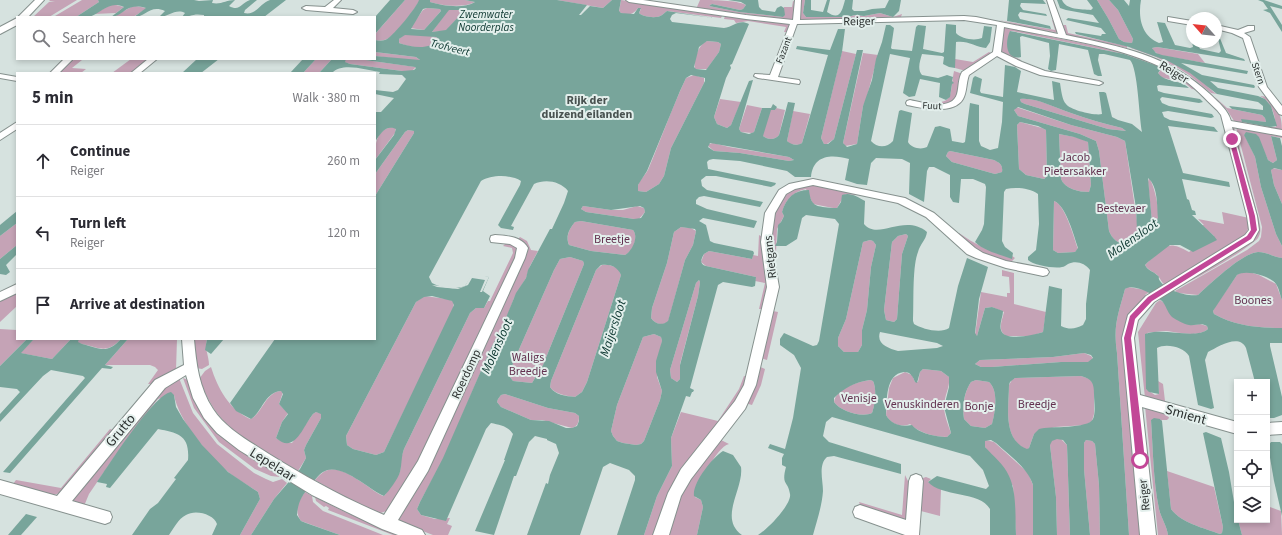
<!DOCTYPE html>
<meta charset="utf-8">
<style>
body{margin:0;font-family:"Source Sans 3",sans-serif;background:#f7f7f7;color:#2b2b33}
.controls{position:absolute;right:12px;bottom:12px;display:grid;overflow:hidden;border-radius:0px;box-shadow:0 2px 6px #0003}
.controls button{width:36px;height:36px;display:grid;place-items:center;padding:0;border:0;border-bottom:1px solid #e1e1e2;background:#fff;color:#2b2b33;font:20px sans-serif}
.compass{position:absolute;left:1186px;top:12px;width:36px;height:36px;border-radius:50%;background:#fff;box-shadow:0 2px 6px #0003;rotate:297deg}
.stop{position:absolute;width:12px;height:12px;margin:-9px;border:3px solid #c24797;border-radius:50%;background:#fff}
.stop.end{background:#c24797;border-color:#fff;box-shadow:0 1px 4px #0008}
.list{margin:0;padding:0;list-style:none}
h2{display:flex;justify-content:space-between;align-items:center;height:52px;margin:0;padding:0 16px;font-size:17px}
h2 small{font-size:13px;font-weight:400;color:#7c7c81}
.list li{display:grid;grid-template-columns:26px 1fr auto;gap:12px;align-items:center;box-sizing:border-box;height:72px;padding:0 16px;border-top:1px solid #e1e1e2}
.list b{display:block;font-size:15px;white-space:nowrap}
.list p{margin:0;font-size:13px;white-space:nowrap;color:#7c7c81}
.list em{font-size:13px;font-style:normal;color:#7c7c81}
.icon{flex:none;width:22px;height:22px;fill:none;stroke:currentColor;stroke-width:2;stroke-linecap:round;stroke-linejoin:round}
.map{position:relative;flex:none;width:1282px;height:535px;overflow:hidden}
.search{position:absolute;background:#fff;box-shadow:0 2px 6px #0003;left:16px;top:16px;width:360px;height:44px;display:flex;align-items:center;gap:10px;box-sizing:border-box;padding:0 14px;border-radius:0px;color:#7c7c81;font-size:15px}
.panel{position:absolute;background:#fff;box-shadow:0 2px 6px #0003;left:16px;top:72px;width:360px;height:268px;border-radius:0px}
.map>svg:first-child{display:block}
.green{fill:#c5a3b6}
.water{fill:#78a59b;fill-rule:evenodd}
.pier{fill:#d6e2df}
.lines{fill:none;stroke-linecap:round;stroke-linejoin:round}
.minor-casing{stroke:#86918e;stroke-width:2}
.tertiary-casing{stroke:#86918e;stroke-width:2}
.minor{fill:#fff;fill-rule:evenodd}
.tertiary{fill:#fff;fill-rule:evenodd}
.route{fill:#c24797}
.labels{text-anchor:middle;stroke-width:4;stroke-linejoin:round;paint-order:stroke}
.far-street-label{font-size:10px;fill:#2c3130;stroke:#e3efec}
.far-water-label{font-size:11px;font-style:italic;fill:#0a352e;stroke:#e3efec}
.street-label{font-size:12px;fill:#2c3130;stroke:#e3efec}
.far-quarter-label{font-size:12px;font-weight:bold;fill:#495250;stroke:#e3efec}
.park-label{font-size:12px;fill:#62314f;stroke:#e3efec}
.water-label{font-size:13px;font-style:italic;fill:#0a352e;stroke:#e3efec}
.near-street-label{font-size:14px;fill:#2c3130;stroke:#e3efec}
</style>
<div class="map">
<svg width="1282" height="535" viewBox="0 0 1282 535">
<rect width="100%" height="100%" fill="#d6e2df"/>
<!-- green -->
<g class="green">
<polygon points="50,0 77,0 49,17 33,17 49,2 55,2 49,1"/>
<polygon points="82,0 98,0 99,2 76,17 55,16"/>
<path d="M405,0H420C414,10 397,34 387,39C383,41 379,41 375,40L376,33Z"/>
<path d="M430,0H465L475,2C464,8 443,6 430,2Z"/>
<polygon points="557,0 612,0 603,8"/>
<path d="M621,0L721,15L722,16L721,18L667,11C665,12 664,14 662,15C657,19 643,17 639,13L641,9L638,8C633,15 628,16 619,12Z"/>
<path d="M700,0C713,0 736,0 746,5L743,9L740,10L712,4L709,6L739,12L783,17L784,7H792L793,1L796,2L793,19L790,20L698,8L697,7Z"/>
<polygon points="800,0 805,0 803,13 806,17 848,17 856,15 864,16 880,13 893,17 902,14 901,17 800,20 804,19 799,19"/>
<polygon points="1097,0 1109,0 1118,10 1133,39 1132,43 1124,42 1119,39 1108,18"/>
<polygon points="112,4 124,7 116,13 94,14"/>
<polygon points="136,6 146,8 146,9 133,17 115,16 131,7"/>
<polygon points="427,8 440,9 441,11 424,30 410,28 423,10"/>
<polygon points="448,10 459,10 463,12 446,31 432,32"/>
<polygon points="725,16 785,23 790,25 788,32 784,32 786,27 748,21 736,23 734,20 724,19"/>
<polygon points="998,20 1055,30 1052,20 1056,21 1059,33 1040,29 1057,33 1053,34 1000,23 998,21 1015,24"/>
<polygon points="1062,25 1066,25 1068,33 1127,46 1127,48 1109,44 1147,55 1146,56 1066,36"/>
<polygon points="1003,27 1131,53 1177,73 1198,90 1192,89 1185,83 1160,77 1158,73 1160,71 1158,66 1124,54 1012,31 1010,31 1013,56 1021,60 1015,61 1001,51"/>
<path d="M404,35C413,34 432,34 439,39C437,43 433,46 428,47C421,49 404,46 398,42L399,39Z"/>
<path d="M707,41L718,42L721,44L719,52L707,69H695C693,60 698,45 707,41Z"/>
<path d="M1128,47C1152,51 1182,66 1201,80C1207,85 1211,91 1217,94L1211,93L1189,75L1178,68L1156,57Z"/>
<polygon points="1157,47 1198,54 1205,63 1159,55 1154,51 1152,48"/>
<polygon points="842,51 856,54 834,139 827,144 824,144 821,138"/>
<polygon points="375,52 416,57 420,60 415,61 375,56"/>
<polygon points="989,52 993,54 966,71 955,68 955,59 973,62"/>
<polygon points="863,53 878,55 866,100 863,106 857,144 845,146 843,143"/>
<polygon points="131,59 151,59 133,73 112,73"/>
<polygon points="316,59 332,59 319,73 303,73"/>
<polygon points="346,59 358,59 416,67 412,71 402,71 350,64 344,62"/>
<polygon points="74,60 82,60 72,68 86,69 81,73 56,73 69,62"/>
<path d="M954,71L963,74L956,101L943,105L924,104V102C956,105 949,96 954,71Z"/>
<path d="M694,75L704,78V83L671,148L664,176L659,184L646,192L638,191C635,184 645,176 648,170C661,139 672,108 686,78Z"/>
<path d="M1260,96L1269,97C1278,110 1282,114 1282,131L1236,124L1227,110L1215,97L1227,108L1262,115L1265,118L1266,122L1245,120L1242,122L1269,127H1276C1275,115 1272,102 1260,96Z"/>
<polygon points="720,99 741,102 731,125 727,128 717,124 714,117"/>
<path d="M1020,99C1037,97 1055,108 1071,113C1087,119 1105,124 1122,128L1126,131L1108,129L1025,104L1021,102Z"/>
<polygon points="747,105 762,108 754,132 752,133 741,132 739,129"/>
<path d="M1016,107L1071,125L1117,137L1125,141L1137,221C1137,229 1138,237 1132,243C1121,246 1113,241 1109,231L1099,151L1096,141L1080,134L1018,116L1014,110Z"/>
<path d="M776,108L785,110L779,135C775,140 768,140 763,136V134L768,114L771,109L775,110Z"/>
<polygon points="793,111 810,114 802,143 799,145 790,144 787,141"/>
<polygon points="1020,122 1042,128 1046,130 1047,176 1044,179 1026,175 1019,169 1017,125"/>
<path d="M391,127L396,128L395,133L375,160C375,146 375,131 391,127Z"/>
<path d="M1234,127L1259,220C1260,226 1262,232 1258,238C1251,247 1189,284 1178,286L1254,237L1233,134L1232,128Z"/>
<path d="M1236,127L1282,136V138L1271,136L1277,160L1273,163L1268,160L1262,147L1244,134L1255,157L1261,187L1276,234L1282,246V258C1274,257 1266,252 1258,252C1242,253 1210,284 1198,295L1178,293L1175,291L1247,250L1259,241L1261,237L1262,227Z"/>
<polygon points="408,130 414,131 414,133 375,196 375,174 405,132"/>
<path d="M1059,134L1080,138L1088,142L1091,185L1089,192C1079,192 1065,189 1061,179Z"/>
<polygon points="713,143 729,147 789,157 794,160 789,161 740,153 714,151 708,146 709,144"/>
<path d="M950,151L994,160C1000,163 1003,165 1002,172L995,174L952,162L946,156L948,152Z"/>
<polygon points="1272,168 1282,170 1282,204 1274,185 1271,170"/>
<path d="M1149,178C1154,184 1160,211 1158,218C1158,220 1155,223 1155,224L1152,222L1148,182Z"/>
<path d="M808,184L857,193L856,195L845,194L837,208H833L813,204L806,189C793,192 786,199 782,212L784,216L777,229L776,253H770L772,216L787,191Z"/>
<path d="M1054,201C1065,204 1074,238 1078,249L1075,252L1058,253L1053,250Z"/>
<polygon points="583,206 611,210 623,210 637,206 644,208 645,212 639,219 634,219 586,212 581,209"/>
<path d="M1222,212L1249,218L1250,225L1244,237L1165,285C1161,282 1160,277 1156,274C1152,271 1148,270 1145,265L1148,262C1166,247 1166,239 1189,252L1214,236L1202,225H1204L1198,219L1224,224Z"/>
<path d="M581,221L633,230C639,237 633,251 625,255L591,251L569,245C565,236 570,228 575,222Z"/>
<polygon points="17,223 17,245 0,259 0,236"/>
<path d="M681,227L691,228L696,231L693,245L685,260L668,322C662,326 655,324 651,318L652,308L667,263L674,232Z"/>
<path d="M959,233C977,246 991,251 1012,258V256L1015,258L1009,264L979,253L957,236Z"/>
<polygon points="906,234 908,236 902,254 897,319 894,322 886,320 884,310 892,242 898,236"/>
<polygon points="759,235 764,238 768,272 766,309 759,309 765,283 755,281 756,277 706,266 701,262 704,254 709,251 752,259 753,255 758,256"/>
<polygon points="520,237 527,241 531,250 538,251 530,266 526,278 514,298 504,325 490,350 444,458 420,502 417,509 421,515 435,519 450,518 447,524 452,526 448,535 433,535 399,522 397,517 524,256 517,240"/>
<polygon points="870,240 873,241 876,245 871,267 867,310 862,330 862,345 858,352 844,352 838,346 838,338 846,319 863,242"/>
<path d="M506,243H510L520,250L425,453L389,510L378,514L343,497L315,480C319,476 322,472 328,470C342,465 366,486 379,494L383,496L385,495L400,472L401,458L404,449L470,313L476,308H484L488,301H490L513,253L512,248L503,246Z"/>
<polygon points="570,257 583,261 584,264 543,365 532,383 513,381 510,377 513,363 554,270 560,259"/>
<path d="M602,265H609L618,268L621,275L587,382L582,392L575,397C566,396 555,394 550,387L551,381L596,270Z"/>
<path d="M1002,270L1014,273V304L1046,312L1043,332L1031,336H1006C997,330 1002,321 1004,312L992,307L985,308L977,336L975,335L981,292L1007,297V293H1010L1009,277L1002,276Z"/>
<path d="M1246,271L1259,275L1276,284L1282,300V328C1259,328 1235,326 1214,314L1213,311L1215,307L1237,275L1241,272Z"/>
<polygon points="699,280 700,282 698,296 680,364 680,379 677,382 671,378 670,370 696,283"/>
<path d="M1128,287L1145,290L1149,292L1145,295L1146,297L1139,303L1130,314L1143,535H1129L1117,353C1113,325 1118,315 1125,289Z"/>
<polygon points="17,290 17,306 0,322 0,299"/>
<polygon points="424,296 448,299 454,302 453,309 446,325 384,452 376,455 353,449 347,445 346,436 416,302"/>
<path d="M1160,300L1193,325L1200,324L1207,326L1208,329C1198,338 1178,332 1166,331C1160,331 1153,332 1147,333L1146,389L1155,395L1159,394L1158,381L1163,384L1165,401L1162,405L1145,398L1138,332L1156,303Z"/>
<polygon points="773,311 778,312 767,360 760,358"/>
<polygon points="0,329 17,330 17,339 27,339 0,366"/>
<polygon points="654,334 661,337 662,341 657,377 662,391 660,400 644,441 641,444 636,445 623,443 617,441 613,436 611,431 617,405 643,337"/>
<polygon points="34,339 71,339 52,359 20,353"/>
<path d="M79,339H121C107,354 100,348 82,344L78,343L77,341Z"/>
<polygon points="128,339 177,339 176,370 153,384 148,384 158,370 155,367 150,365 105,365"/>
<path d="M194,339H207C204,349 209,355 209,365L202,369L196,368Z"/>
<polygon points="1084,353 1091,356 1093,359 1089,362 1061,362 992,367 981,367 975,364 980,360 1053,357"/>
<polygon points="758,366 765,369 761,385 752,405 745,403"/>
<path d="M211,367C218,389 229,409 250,419C262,415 265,392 281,391L283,392L279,404L288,413L282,422L276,438L283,442L292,443L313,414L316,412L321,413V418L306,445L304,450L306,458L298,471C270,458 232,435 214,409C208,399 203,389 199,379L205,371Z"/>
<path d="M923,369L941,371L949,377C950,385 947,390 945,399C942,410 947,422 951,433L947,437C935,437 919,433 910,424C900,428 891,424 886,415L889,388L893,378L905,372L912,375L915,382H918L920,372Z"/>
<polygon points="744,376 750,377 656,535 644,535 657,496 672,466 671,438 681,412 718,421 739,389"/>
<path d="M1081,376L1090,379L1094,385V414L1092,421L1086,425L1055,427L1034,434L1029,448L1027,450C1002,439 1009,407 1009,385L1012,380L1015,378Z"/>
<path d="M179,378L193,413L217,444L254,473L266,479L273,482L282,479L287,483L274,499L251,535H240L260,499L258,492C248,485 236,479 227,471C207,454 179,421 174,395L158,399L150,409L115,456L89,494L84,506L72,502L71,499L158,389Z"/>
<polygon points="183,378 188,380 232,444 280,477 271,476 255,469 219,442 194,408"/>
<path d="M870,380L873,381C877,389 875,405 872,413C862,418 840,411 834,402C836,388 857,382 870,380Z"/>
<path d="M976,380L989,382C999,391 995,412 992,424L985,428L971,426L964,419C962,407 964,392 971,382Z"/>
<path d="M505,394L548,408L575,413L579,416C579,422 578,426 572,428L542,420H531L501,407L497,402L498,399L501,395Z"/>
<path d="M1145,406L1166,411L1169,418L1167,420H1162V421L1160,419L1151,420C1153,449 1153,480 1159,509C1161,518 1167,526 1168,535H1158Z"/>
<polygon points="110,429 115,431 62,492 54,495 13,484 16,480 61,488"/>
<path d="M719,439L729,444C715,448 701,483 695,497L701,500L703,507L697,535H665L676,500Z"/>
<polygon points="1054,439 1061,439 1067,445 1070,535 1057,535 1056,497 1050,445 1050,442"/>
<polygon points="986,440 994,442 1014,460 1028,473 1033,485 1033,535 1016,535 1013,486 985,447 984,442"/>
<polygon points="1086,440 1092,441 1095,444 1099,485 1100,535 1090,535 1084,469 1084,443"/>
<path d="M1167,471L1214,487L1223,527L1222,533L1220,534C1204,528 1181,523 1171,509Z"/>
<polygon points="905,475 911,487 907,517 904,521 861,507 859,502 902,515"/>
<polygon points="926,477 931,479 928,482 941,489 940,516 917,510 920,479"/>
<path d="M305,492L312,496L313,502L323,511L383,535H340L301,521C294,511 298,501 305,492Z"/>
<polygon points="315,497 347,513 401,535 393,535 328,510 329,508 326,506 324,507 316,501"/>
<polygon points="1267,506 1281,511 1282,535 1242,535 1238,520 1267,520"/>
</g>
<!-- water -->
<g class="water">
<path d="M98,0H194L199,1L213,0L212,3C221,5 226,0 235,0L229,6C240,12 241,3 250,0C252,0 254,0 257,0L245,10L244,13C256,16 260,3 270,0C274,0 281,0 286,0L264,17H204V15C192,13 191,17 182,17L185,13C176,8 168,17 159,17L165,11C150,4 146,17 134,17L146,8C125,2 125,16 111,17L124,7C109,0 102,13 89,17C86,18 80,17 76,17L99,2Z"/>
<polygon points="390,0 405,0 375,34 375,17"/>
<path d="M419,0H430V2C443,6 464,9 475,2L465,0H557L587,5L579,15H581L590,6L603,8L612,0H621L619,11L621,13L634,14L638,8H641L639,13C643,17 657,19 662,15C664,14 665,12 667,11L714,18L676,13L672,15L670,19L672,22L724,28C734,27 738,19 749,24L732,64L730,65L731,68L726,78L714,117L717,124L727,128L731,125L749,81L753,80L739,129L741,132L749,134L754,132L762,108H771L773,104L777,107L775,110H771L763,136C768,140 775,140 779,135L788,102L795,103L787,141C791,145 798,146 802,143L828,55L796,49L797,46L830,50L838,29H845L842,52L821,138L824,144H828L834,139L857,50H863L843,143L847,147L857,144L863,106L872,80L876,59L882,42L886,25H890L894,28L891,48L892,49L912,51L916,27L918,25L926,26L923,49L942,53L944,52L946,24L956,25V33C961,39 975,41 982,38L984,26L992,27L990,42L986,48C976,47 967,40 956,42L955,68L949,67L943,64L944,57L942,56L922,54C920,61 917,69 922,75L938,78L947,75L953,77L952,81L954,83L952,84L950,97L946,100L939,97L940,83L920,79L915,96L909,97L903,93L910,58L890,54L871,141C877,148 887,148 893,141L899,111L901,110L912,113L908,142C911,148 921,150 927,147L935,127L940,126L950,129L952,141L963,143L965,142L970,103L979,105V141L981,146L990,150L998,148L1002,122L1003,102L970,93L973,78L975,76L982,79L980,91L981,93L1003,97L1005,65L1015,67L1021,71L1017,92L1054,100L1052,81L1060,83C1061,89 1062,100 1066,104C1070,110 1095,116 1102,114L1099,92H1104L1106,93L1112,117L1118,120L1132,124L1142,132C1139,118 1138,68 1130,60L1104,54H1099L1098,60L1102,76H1098L1094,74L1088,50L1059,44L1056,70L1051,71L1048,69L1050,56L1049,43L1022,36L1020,37L1021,57C1005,61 1005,41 1010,31L1124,54L1158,66L1161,69L1158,73C1165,83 1180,79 1189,88L1159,85L1157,86L1158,91L1164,93L1200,99L1203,102L1199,103L1162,97L1160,99L1162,103L1169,106L1212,114L1214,117L1211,118L1168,111L1162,112L1164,117L1170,120L1214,127L1218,132L1168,126L1183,173L1229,182L1230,187L1182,179L1187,199L1189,200L1192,210L1195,211L1196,215H1192L1214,236L1217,240L1193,252L1180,245H1170L1148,262L1145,265C1148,271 1153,271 1157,275C1161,278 1157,276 1160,281C1166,290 1187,297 1198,295C1210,284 1242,253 1258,252C1266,252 1274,257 1282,258V300C1280,295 1279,288 1276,284C1270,276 1246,269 1237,275L1213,311L1214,314C1235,326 1259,328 1282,328V343H1270V346L1282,397V415L1274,418H1267V382H1255L1246,348C1239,333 1218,347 1208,352L1205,360L1214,408L1211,409L1198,405L1189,356C1184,347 1166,343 1157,348L1159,394L1149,392L1146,389L1145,334C1163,327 1196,340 1208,329L1207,326C1201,322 1196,326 1189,325C1183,324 1177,320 1172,317C1167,312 1166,305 1162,301C1154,295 1134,283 1125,289C1118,315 1113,325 1117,353L1129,535H1100L1099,485L1095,444L1092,441L1086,440L1084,443V469L1090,535H1070L1067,445L1063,440L1057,439L1052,441L1050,445L1056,497L1057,535H1033V485C1028,468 1009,455 996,443L991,440L985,441V447C993,456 1004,464 1009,476C1017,493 1015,516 1016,535H990V509C980,491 941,497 928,482L937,476L986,489L989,486L983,470L970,456L832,417L826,422L823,436L829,442L901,464V474L834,456L827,457C818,465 823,480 823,491C822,506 817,520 813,535H758C768,529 792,504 790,494C788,480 781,486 786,467L782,465V458L784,454L768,448L770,444L785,449L793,418L801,368L794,355L780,345V339L784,333L813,346L817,345L819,341L839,224L835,219L806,215L802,218L797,239L786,246H775L777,242L778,225L781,222L784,216L782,212C786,198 794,190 809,190C811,208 817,206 833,208H837L841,202L842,195C851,192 857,197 865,201L864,224C878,241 904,213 927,232C926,240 920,244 918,252C912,267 914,303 913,321L914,324C922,329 941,334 949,328L958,286L967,258L988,267L979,299L975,333L977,336L985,308L992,307L1003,311C1003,317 999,324 1001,330C1004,342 1034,335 1043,332L1049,286L1062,289L1061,326C1070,330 1075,329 1083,325L1086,319V304L1090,270C1085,263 1076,260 1068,264C1066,265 1064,267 1062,267C1055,269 1033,265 1028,260V257L1036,250L1039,224L1038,194C1030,188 1016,187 1006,189L1004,192L1002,241L1005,247L1013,253L1012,259C999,254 984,251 975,242L982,230L984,224L986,187L985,184L973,179H961L959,203L953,202L950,197V175L934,167H929L927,171L924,202L909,194L910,163L902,159L876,158L871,163L867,185L857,184L845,180L849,159C831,154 813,155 811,177H795L787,171L740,161L713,159L709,160L707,162L708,169L776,183L775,185L771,187L716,176H706L701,180L702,186L707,190L763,202L760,207L704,196L699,197L696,200V204L707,209L757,221L754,228L703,218L699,221L706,225L710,241L714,243L753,251L754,253L752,259L709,251L704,254C701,259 699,264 706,266L756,277L755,286L752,287L723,282L718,285L690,388L694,390L693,392H692L690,397L686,396L671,438L672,466L657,496L644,535H617L635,480V476L629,470L610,463L603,467L580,535H527L546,483L548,484L550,475L559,453L556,444L547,440V439L535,436L529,442L516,476H514L494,535L475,531L505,460H504L513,434C508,426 500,425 491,423L486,429L446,521L421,515L417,509L420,502L443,458L490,350L503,325L516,293L526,278L528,270L550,229H552L564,203L568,191C560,181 545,179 534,184L511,226L514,227L513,230L501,228L498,225L520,185L521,181C510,174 491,175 481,181L429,277L432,283C442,288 454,290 465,286L472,275L489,277L483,291L490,296L484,308H476L470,313L404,449C401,457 402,464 400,472C398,479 389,491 384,496C368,489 340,461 323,472C318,475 314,481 311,485C302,495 298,502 297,515L301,521L306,523L340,535H251L274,499L300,469L306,458L304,450L306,445L321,418V414L316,412L313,414C303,426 295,455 276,438L282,422L288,414L279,404L283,394L281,391C265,392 262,412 251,419L236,411L230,403L275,339H375V196L414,133V131L408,130L405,132L375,174V160L394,135L396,129C386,124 380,134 375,142V112H381L394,98L375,94V90L393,92L398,90L406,79L402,75L379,74L380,72C366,70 342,62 332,73H319L332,59H346L345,62L350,64L402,71L414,70L416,68L415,67L358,59H375V56L420,60L416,57L375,52V40C379,41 384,41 387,39C394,35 417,7 419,0ZM427,8L440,9L441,11L424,30L411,29L423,9ZM449,10H459L463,12L446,30L432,32ZM405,35L436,37L439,39C430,51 411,47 399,43V39ZM707,41L718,42L721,44L719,52L706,70L696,69L694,67L699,47ZM691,75L705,78V81L671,148L664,176L659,184L646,192L638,191V185L647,171L680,91L686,78ZM1020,99C1036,97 1055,108 1071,113C1087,119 1105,124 1122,128L1126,131L1108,129L1025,104L1021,102ZM1018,107L1071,125L1117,137L1125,141L1136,208L1137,231L1136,239L1132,243C1121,246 1113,241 1109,231L1099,151L1096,141L1080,134L1018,116L1014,110ZM1020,122L1038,126L1046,130L1047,176L1044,179L1026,175L1019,169L1017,125ZM1059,134L1074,137L1088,142L1091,185L1089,192C1079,192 1065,189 1061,179ZM710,143L789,157L794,160L789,161L740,153L714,151L708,147ZM950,151L994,160C1000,163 1003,165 1002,172L995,174L952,162L946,156L948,152ZM1148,178C1158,186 1157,206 1158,218L1154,224L1152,222ZM1054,201C1066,205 1074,237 1078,248L1075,252L1058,253L1053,250ZM583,206L611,210L640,206L644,208L645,212L641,218L634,219L586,212L581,209ZM581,221L633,230C639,237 632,251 625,255L591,251L569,245C565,236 570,228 575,222ZM681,227L695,229L696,231L693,245L685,260L668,321C662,326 655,324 651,318L652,308L667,263L674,232ZM906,234L908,236L902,254L897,319L894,322L886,320L884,310L892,242L898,236ZM870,240L873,241L876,245L871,267L867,310L862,330V345L858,352H844L838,346V338L846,319L863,242ZM570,257L583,261L584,264L543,365L532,383L513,381L510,377L513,363L554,270L560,259ZM601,265C610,264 617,266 621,275L587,382L582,392L575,397C566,396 555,395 550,387L551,381L596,270ZM699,280L700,282L698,296L680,365V379L677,382L671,378L670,370L696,283ZM432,296L452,301L454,305L384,452L376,455L353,449L347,445L346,436L416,302L424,297ZM880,332L937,343L943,346L937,348L898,351C888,348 876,344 880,332ZM654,334L661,337L662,341L656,361V372L662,391L660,400L644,441L641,444L636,445L623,443L617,441L613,436L611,431L617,405L643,337ZM1084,353L1091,355L1093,358L1088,362H1061L992,367H981L975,364L980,360L1053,357ZM923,369L941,371L949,377V387L944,407L951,433L947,437C936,437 918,433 912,425C901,427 892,425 886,415C887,401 885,374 904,372C911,372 913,377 915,382L917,383L920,372ZM1081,376C1092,379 1094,383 1094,394C1094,401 1096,412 1093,419C1088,429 1050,426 1039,429L1034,434L1029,448L1027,449C1002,439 1009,407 1009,385L1010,382L1015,378ZM870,380L873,381C877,389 875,405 872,413C862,418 840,411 834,402V398C844,388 855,382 870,380ZM976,380L989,382C999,391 995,412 992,424L985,428L971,426L964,419C962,407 964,392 971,382ZM505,394L548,408L575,413L579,416V421L577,426L572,428H566L549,421L531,420L501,407L497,402L498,399L501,395Z"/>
<polygon points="728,0 758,0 759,7 762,10 775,12 777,8 781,6 784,8 785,15 783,17 739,12 709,6 712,4 740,10 743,9 746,5 741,2"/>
<path d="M805,0H811V10L823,12L827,0H830L827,12C840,21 842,11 845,0H853L852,9L854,11H864L872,9L885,8L889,0H901L899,11L893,17L880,13L864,16L855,15L848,17H806L803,13Z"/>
<polygon points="1009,0 1043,0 1046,4 1023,3 1021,3 1020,6 1023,10 1046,14 1047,16 1020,12 1018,15 1020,19 1050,26 1051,29 1007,21"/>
<path d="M1057,0H1062C1066,10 1081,9 1091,10L1093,8L1087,0H1097L1108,18L1119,39L1124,42L1132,43L1133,39L1118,10L1109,0H1124L1129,6L1130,0H1141C1138,17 1141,36 1159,43L1163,42L1157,22L1165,23L1175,45L1190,48L1193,47L1192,42H1197L1200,49L1219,53L1221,51L1216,30L1217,31L1226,53L1244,59L1245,61L1157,47L1152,48L1156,53L1162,55L1248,71L1247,74L1181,63L1202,75L1254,85L1255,87L1254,88L1210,81L1218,88L1258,96L1265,99L1271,106L1277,126L1269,127L1242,122L1241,119L1266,122L1265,118L1262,115L1232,109L1229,106L1263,110V106L1258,102L1217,94L1190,73L1168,61L1129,47L1076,34L1075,32H1076L1101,36L1102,34H1106L1101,28L1066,20L1068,18L1099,23L1093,15L1066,10L1060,8Z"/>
<polygon points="1258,0 1264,0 1282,6 1282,9 1270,6 1282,25 1282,32 1270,13 1263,10 1268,9 1263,2"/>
<polygon points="197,59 219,59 201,73 182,73"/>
<polygon points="303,59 316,59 303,73 290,73"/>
<polygon points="1246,132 1256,134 1259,137 1268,160 1273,163 1277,160 1271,136 1280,138 1282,146 1282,170 1274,168 1271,170 1274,185 1282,204 1282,246 1276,234 1261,187 1255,157 1244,135"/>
<polygon points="17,211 17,223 0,236 0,225"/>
<polygon points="17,245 17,254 6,265 10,272 6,275 0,274 0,259"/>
<path d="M27,339H34L21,353L52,359L71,339H79L78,342L82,344C99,348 107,355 121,339H128L105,365L113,367L111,369L102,368L10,473L3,472L85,378L83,376L51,370L43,376L0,422V414L20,392L17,389L0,387V366Z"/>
<polygon points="207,339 224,339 211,354 205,350"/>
<path d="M171,392L174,395L176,407L183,419L202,445L228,472L258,492L260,499L240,535H212L217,524C214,514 195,509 186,515C178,519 174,528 169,535H132L150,509L158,503L176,479L174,478L188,460C190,435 178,433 158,429L110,488L106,487L107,484L97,482C109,465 153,395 171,392Z"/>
<path d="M1154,418L1160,419L1162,421L1171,509C1181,523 1204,528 1220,534L1222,533L1223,527L1203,433L1206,432L1221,438L1229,472L1237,520H1238L1242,535H1168C1167,526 1161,518 1159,509C1153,480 1153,449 1151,420Z"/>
<polygon points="1271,442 1280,442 1282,444 1282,516 1274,481 1268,446"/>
<path d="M723,451L733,455L741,467C744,489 718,518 742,535H697L703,507L701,500L694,496C692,483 713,457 723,451Z"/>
<polygon points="26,514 37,517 21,535 8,535"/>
</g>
<!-- pier -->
<polygon class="pier" points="472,273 489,277 482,292 480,292 485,280 472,278 468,285 458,289 437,287 432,285 459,288 465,286"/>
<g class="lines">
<!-- minor casing -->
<g class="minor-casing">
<g id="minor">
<polygon points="334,0 341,0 333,8 353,10 357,12 353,14 306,10 302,8 306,6 325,7"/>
<path d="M626,0H643L746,15L793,20L795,0H801L800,20L964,16L976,17L1058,34L1047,0H1053L1066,35C1122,47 1167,54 1211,95C1219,103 1228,110 1231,121L1282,130V136L1232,127L1257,216L1259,230L1253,241L1154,302L1138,320L1134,338L1140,395L1237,422V434L1142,407L1156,535H1140L1122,338L1128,315L1146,296L1245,235L1249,230L1247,216L1221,115L1217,110C1205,99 1194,86 1180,77C1129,46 1062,39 1004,27L1001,52L1022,62L1045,71L1099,81L1103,83L1099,85L1040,75L1016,66L997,56L969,75C966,83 967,92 963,99C954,115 921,108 907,105L906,103L907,101L910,100C923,103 952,111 957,94C959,87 958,79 962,72L993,52L997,25L964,20L797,24L778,77L799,80L800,82L799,84L758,78L754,76L755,74L770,75L790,24L746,19L629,2Z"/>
<polygon points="1168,17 1192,21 1192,25 1168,21"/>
<polygon points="1216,25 1238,30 1248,26 1254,26 1254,30 1244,33 1250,37 1267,87 1282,106 1282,115 1279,114 1259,87 1243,38 1232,33 1216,29"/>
<polygon points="64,59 73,59 59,73 50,73"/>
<polygon points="148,59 157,59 140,73 131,73"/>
<polygon points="0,74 17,77 17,81 0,78"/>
<polygon points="17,122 17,129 0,140 0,133"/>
<polygon points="813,179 905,198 934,213 975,248 983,253 1006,261 1043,268 1047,269 1049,272 1047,275 1043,276 1006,268 976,258 967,254 926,217 898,203 813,185 795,189 786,194 775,213 771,242 779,287 756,385 745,409 691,479 681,496 669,535 653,535 668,493 681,469 735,401 744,385 767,287 761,242 765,213 779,190 789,184"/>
<path d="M495,235C507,236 521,236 528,248L525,258L428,471L398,520L422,530L425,535H398L382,529L312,495L239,450L217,433L204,418L193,398L186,375L165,388L72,501L110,512L112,517L110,522L105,524L0,494V480L57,496L155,380L184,365L182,339H194C196,363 199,388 213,409C226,429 249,441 269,454C306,477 344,498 384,515L418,461L515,258L517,248L510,244L491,242L490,239L491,236Z"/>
<polygon points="17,284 17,293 0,301 0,292"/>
<polygon points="1282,422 1282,434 1267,435 1267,423"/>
<polygon points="916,474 921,476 923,481 919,535 905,535 855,517 853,512 855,507 860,505 906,520 909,481 911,476"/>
</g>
</g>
<!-- tertiary casing -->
<g class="tertiary-casing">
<g id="tertiary">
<polygon points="35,0 44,0 28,17 18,17"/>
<polygon points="17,18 17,25 0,34 0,27"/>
</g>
</g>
<!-- minor -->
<use href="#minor" class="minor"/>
<!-- tertiary -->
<use href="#tertiary" class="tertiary"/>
</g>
<!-- route -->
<polygon class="route" points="1232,137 1234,139 1255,216 1257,230 1251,239 1152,301 1135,319 1131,338 1145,460 1140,463 1136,460 1124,338 1130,316 1148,297 1247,236 1251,230 1249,216 1229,139"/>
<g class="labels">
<!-- far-street labels -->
<g class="far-street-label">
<text transform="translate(783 50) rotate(-69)" y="4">Fazant</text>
<text transform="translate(1259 73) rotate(71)" y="4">Stern</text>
<text transform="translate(932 105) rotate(3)" y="4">Fuut</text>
</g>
<!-- far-water labels -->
<g class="far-water-label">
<text x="486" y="18">Zwemwater<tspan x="486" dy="13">Noorderplas</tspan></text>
<text transform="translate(450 47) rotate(14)" y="4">Trofveert</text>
</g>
<!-- street labels -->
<g class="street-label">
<text transform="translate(859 21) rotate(-1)" y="4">Reiger</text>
<text transform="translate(1174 72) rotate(31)" y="4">Reiger</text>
<text transform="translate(770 257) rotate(-96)" y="4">Rietgans</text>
<text transform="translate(466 374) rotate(-65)" y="4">Roerdomp</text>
<text transform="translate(1144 495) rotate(-96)" y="4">Reiger</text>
</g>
<!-- far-quarter labels -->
<g class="far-quarter-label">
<text x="587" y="104">Rijk der<tspan x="587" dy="14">duizend eilanden</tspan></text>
</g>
<!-- park labels -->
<g class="park-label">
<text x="1075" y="161">Jacob<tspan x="1075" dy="14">Pietersakker</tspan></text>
<text x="1121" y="212">Bestevaer</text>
<text x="612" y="243">Breetje</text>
<text x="1253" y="304">Boones</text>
<text x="528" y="361">Waligs<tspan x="528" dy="14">Breedje</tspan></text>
<text x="859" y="402">Venisje</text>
<text x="922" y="408">Venuskinderen</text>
<text x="1037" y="408">Breedje</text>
<text x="979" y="410">Bonje</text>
</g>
<!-- water labels -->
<g class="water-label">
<text transform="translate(1132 238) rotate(-35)" y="5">Molensloot</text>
<text transform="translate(612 328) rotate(-72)" y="5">Maijersloot</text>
<text transform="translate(496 346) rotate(-66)" y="5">Molensloot</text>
</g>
<!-- near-street labels -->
<g class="near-street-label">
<text transform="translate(1186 414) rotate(16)" y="5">Smient</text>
<text transform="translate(120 430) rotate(-50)" y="5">Grutto</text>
<text transform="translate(273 464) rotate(32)" y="5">Lepelaar</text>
</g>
</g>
</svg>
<div class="controls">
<button>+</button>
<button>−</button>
<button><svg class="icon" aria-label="locate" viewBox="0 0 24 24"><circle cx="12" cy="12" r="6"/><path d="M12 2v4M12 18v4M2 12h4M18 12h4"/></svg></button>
<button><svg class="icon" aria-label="layers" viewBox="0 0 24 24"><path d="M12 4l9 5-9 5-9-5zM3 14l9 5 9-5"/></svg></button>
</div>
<svg class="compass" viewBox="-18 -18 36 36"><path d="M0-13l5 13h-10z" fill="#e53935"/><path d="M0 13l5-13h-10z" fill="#7c7c81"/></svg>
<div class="stop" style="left:1140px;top:460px"></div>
<div class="stop end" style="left:1232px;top:139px"></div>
<div class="search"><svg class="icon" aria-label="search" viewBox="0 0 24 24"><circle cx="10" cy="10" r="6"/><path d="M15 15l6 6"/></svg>Search here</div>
<section class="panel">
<h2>5 min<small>Walk · 380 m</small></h2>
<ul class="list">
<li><svg class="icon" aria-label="ahead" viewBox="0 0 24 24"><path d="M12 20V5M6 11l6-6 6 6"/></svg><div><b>Continue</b><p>Reiger</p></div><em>260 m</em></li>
<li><svg class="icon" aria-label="left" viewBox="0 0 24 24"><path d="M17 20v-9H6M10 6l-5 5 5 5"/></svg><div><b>Turn left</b><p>Reiger</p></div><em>120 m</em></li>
<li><svg class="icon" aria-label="arrive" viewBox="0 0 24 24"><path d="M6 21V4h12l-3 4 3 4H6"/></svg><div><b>Arrive at destination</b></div></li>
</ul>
</section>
</div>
